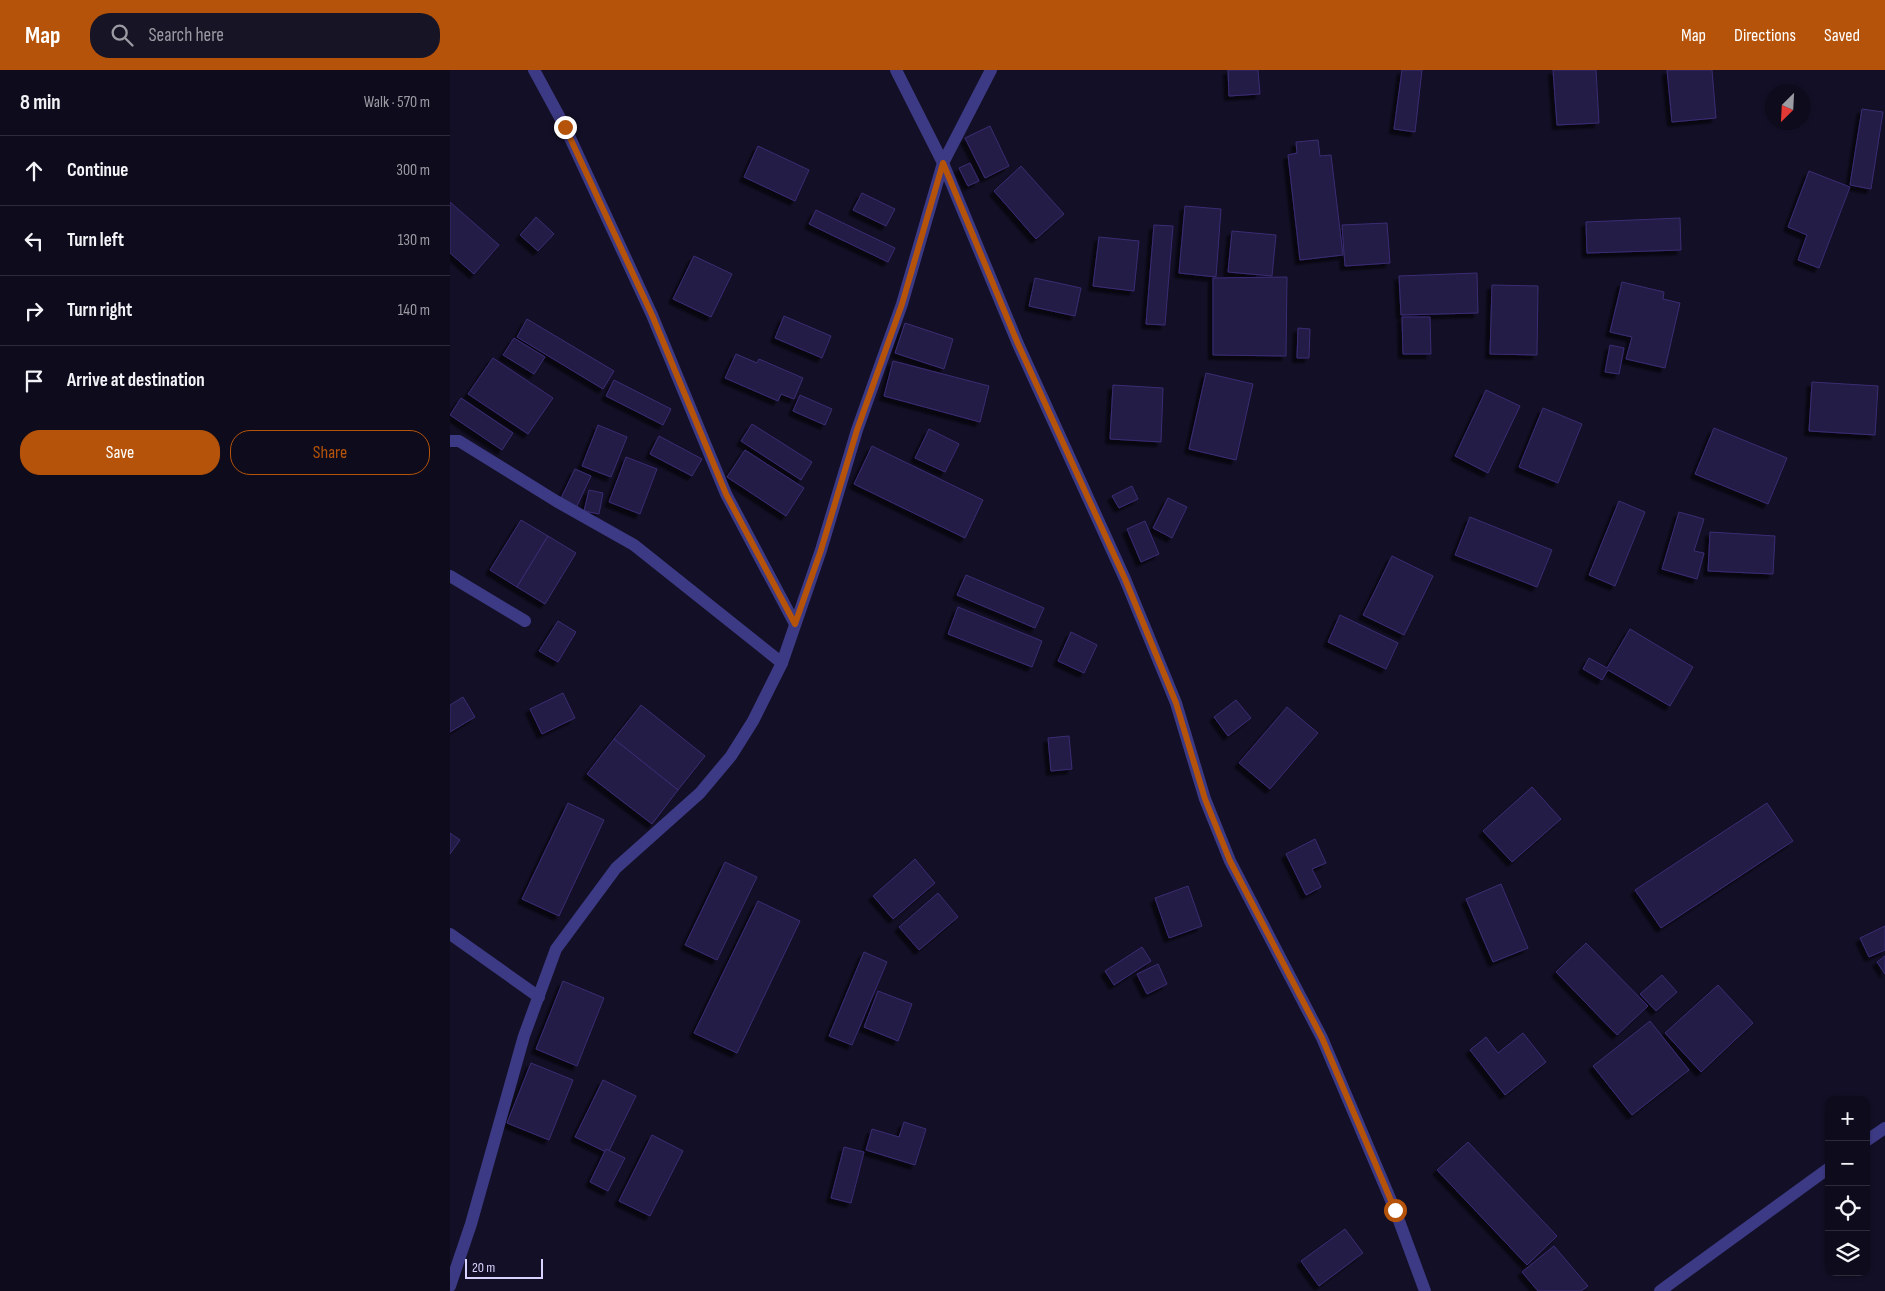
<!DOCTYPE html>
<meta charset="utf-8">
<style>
body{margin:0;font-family:"Sofia Sans Condensed",sans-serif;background:#171425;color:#f1f3f6}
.controls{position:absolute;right:15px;bottom:15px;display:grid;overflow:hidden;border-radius:10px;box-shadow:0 1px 4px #0004}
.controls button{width:45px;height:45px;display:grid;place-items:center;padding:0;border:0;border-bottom:1px solid #2e2b3b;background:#0e0b1c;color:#f1f3f6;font:25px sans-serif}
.compass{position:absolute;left:1315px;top:15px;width:45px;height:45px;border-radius:50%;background:#0e0b1c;box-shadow:0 1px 4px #0004;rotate:204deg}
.scale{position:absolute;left:15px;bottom:12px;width:78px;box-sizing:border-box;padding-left:5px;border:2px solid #d9d4ff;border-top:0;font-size:14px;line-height:18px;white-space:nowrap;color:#d9d4ff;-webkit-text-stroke:4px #130f26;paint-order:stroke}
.stop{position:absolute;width:15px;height:15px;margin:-11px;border:4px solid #b45309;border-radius:50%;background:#fff}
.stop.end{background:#b45309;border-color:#fff;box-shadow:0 1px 5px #0008}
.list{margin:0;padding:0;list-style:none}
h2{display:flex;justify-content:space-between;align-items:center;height:65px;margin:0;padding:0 20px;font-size:21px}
h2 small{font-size:16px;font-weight:400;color:#9b9ba3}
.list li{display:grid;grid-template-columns:32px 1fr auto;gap:15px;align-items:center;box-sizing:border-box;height:70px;padding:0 20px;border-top:1px solid #2e2b3b}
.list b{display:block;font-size:19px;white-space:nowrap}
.list em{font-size:16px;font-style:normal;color:#9b9ba3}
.actions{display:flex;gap:10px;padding:15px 20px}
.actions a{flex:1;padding:11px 0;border:1px solid #b45309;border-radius:20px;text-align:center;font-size:18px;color:#b45309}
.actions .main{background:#b45309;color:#fff}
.icon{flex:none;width:28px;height:28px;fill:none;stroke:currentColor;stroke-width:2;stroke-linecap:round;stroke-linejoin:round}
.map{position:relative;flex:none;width:1435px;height:1221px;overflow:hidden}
header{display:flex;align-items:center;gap:30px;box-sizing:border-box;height:70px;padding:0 25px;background:#b45309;color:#fff}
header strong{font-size:24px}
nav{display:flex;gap:28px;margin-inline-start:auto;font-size:18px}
.search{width:350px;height:45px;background:#171425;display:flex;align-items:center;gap:12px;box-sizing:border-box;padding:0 18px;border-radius:20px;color:#9b9ba3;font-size:19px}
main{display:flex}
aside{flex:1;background:#0e0b1c}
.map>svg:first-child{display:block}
.building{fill:#241b47;stroke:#3b2d73;filter:url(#shadow)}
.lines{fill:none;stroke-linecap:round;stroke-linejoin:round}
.street{stroke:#3d3a85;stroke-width:12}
.route{stroke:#b45309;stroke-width:6}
</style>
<header>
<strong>Map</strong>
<div class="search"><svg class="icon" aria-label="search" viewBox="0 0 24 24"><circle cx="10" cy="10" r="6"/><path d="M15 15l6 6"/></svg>Search here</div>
<nav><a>Map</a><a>Directions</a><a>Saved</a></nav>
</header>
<main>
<aside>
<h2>8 min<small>Walk · 570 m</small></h2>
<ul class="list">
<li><svg class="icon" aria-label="ahead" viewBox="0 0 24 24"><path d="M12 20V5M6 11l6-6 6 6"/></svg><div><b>Continue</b></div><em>300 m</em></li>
<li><svg class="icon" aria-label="left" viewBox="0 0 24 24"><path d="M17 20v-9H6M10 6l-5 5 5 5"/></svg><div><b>Turn left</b></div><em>130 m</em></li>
<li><svg class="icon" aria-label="right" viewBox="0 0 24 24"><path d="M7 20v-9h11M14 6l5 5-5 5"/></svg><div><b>Turn right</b></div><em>140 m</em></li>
<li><svg class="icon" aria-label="arrive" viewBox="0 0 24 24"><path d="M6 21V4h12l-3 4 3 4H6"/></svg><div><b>Arrive at destination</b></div></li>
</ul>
<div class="actions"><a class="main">Save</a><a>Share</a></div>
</aside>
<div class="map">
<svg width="1435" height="1221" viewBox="0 0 1435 1221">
<defs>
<filter id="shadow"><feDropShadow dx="-4.5" dy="4.5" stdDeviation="1" flood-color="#0009"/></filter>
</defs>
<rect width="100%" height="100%" fill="#130f26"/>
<!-- building -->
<g class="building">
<polygon points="778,0 808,0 810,24 779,26"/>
<polygon points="952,0 972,0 965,62 944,59"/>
<polygon points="1103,0 1146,0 1149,53 1107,55"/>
<polygon points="1217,0 1262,0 1266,48 1222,52"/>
<polygon points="1412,39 1433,42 1421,119 1400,115"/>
<polygon points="540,56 559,96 535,108 515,68"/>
<polygon points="868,70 870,86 881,85 893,185 850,190 838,85 847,83 846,72"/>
<polygon points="308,76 359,100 345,131 294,107"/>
<polygon points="520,93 529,111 518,116 509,98"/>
<polygon points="571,96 614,144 586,169 544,121"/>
<polygon points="1359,101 1400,117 1369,198 1348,190 1357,165 1338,157"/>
<polygon points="412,123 445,139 436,156 403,140"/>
<polygon points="0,132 49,175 24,204 0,183"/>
<polygon points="735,136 771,139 766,207 729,203"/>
<polygon points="366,140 445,178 438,192 359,154"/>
<polygon points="86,147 104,164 88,181 70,165"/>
<polygon points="1230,148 1231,180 1137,183 1136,152"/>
<polygon points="937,153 940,193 895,196 892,155"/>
<polygon points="704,155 723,156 715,255 696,254"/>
<polygon points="782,161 826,165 822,206 778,202"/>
<polygon points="649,167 689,171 684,221 643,216"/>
<polygon points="244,186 282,204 261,247 223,229"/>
<polygon points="1027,203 1028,243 951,245 949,206"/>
<polygon points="837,207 836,286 763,285 763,208"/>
<polygon points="585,208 631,218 625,246 579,236"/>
<polygon points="1172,212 1214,222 1213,229 1230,233 1215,298 1176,289 1182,267 1160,262"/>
<polygon points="1042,215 1088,216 1087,285 1040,284"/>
<polygon points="334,246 381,266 372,288 325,268"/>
<polygon points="952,247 980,247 981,284 953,284"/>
<polygon points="77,249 164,301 153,319 67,267"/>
<polygon points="455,253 503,269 494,299 445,283"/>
<polygon points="848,258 860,259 859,288 847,288"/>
<polygon points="64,268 95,287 84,304 53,285"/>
<polygon points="1160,275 1174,278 1169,304 1155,302"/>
<polygon points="286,284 307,293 309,289 353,308 344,329 331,324 328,331 275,308"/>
<polygon points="43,288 103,328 78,364 18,324"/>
<polygon points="443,291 539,316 530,352 434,326"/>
<polygon points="756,303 803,314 786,390 739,379"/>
<polygon points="164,310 221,339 213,355 156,326"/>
<polygon points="1362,312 1428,316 1425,365 1359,361"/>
<polygon points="663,315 713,318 711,372 660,369"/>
<polygon points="1036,320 1070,336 1038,403 1005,386"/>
<polygon points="350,325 382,339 375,355 343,341"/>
<polygon points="11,328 63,363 52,380 0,345"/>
<polygon points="1093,338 1132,354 1108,413 1069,397"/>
<polygon points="302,354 362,392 351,410 291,371"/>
<polygon points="148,355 177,367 161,407 132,396"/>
<polygon points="1264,358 1337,388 1318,434 1245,404"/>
<polygon points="479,359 509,374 495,402 465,388"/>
<polygon points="209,366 252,389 242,406 200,384"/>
<polygon points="422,376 533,430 515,468 404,414"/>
<polygon points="295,380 354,418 336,446 277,407"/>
<polygon points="176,387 207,399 190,444 159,432"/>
<polygon points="125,399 141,406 126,438 110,430"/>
<polygon points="682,416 688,429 669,438 662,426"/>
<polygon points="139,420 153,423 149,444 134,441"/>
<polygon points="718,428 737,437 722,468 703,458"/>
<polygon points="1169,431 1195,442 1165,516 1139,505"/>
<polygon points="1229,442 1254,449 1244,481 1254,483 1247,509 1212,499"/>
<polygon points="1020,447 1102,480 1087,517 1005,485"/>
<polygon points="71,450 98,466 67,517 40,500"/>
<polygon points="695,451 709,484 691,492 677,459"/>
<polygon points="1260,462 1325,466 1323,504 1258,501"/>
<polygon points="98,466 126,483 95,534 67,517"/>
<polygon points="942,486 983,506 954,565 913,545"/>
<polygon points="516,505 594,538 585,558 507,525"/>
<polygon points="508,537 592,571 582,597 498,564"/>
<polygon points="890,545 948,573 936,599 878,572"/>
<polygon points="108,551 126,562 108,592 89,581"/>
<polygon points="1180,559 1243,597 1220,636 1158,600 1152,610 1133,599 1139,588 1157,598"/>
<polygon points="621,562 647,575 634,603 608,591"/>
<polygon points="113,623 125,648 92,664 80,639"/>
<polygon points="13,627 25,647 0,662 0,635"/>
<polygon points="786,630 801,648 778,666 764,647"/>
<polygon points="191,635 255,686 228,720 164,669"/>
<polygon points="837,637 868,663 820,719 789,693"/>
<polygon points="619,666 622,699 601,701 598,668"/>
<polygon points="164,669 228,720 202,754 137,704"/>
<polygon points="1082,717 1111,749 1062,792 1033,761"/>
<polygon points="118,733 154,750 109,846 72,829"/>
<polygon points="1317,733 1343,771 1211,858 1185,820"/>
<polygon points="0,763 10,770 0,784"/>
<polygon points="865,769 876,793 862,799 871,817 856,825 836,784"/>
<polygon points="465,789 485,813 443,849 423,826"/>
<polygon points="275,792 307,807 267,890 235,875"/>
<polygon points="1051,814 1078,878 1043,892 1016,829"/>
<polygon points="738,816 752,856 719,868 705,828"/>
<polygon points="488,823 508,847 469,880 449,857"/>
<polygon points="308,831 350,851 287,983 244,963"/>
<polygon points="1435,856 1435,880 1419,887 1410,868"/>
<polygon points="1136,873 1198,936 1167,965 1106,902"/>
<polygon points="692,877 701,891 664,915 655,901"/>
<polygon points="414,882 437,892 402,975 379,966"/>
<polygon points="1435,886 1435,904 1427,892"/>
<polygon points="708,894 717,914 697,924 687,904"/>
<polygon points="1212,905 1227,922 1206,941 1190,924"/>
<polygon points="113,911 154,928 127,996 86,979"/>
<polygon points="1268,915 1303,953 1251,1002 1215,963"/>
<polygon points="428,921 462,934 448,971 414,957"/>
<polygon points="1200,951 1239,1000 1182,1045 1143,996"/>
<polygon points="1073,963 1096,992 1055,1025 1020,980 1036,967 1048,983"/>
<polygon points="81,993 123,1010 99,1070 57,1053"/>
<polygon points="153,1010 186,1026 158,1083 125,1067"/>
<polygon points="454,1052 476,1059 465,1095 416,1080 422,1059 449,1067"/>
<polygon points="202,1065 233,1081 200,1146 169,1131"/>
<polygon points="1018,1072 1107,1166 1077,1195 987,1100"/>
<polygon points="394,1077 414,1082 401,1133 381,1128"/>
<polygon points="156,1079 175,1088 158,1121 140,1112"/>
<polygon points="895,1159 913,1183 869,1216 851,1191"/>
<polygon points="1104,1176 1138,1216 1131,1221 1088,1221 1072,1202"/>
</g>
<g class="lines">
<!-- street -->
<g class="street">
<polyline points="84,0 115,57 202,245 276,424 345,554"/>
<polyline points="446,0 493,93 568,274 675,509 726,633 755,729 780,791 872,968 945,1140 975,1221"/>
<polyline points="0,371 9,371 106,431 184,475 332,593"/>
<polyline points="0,506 75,551"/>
<polyline points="0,864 89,927"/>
<polyline points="1416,1071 1435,1058"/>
<polyline points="0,1216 21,1154 74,966 106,879 166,798 250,723 281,686 303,651 332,593 371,480 407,360 452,234 493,93 541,0"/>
<polyline points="1210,1221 1379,1098"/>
</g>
</g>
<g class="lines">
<!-- route -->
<polyline class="route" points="115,57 202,245 276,424 345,554 371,480 407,360 452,234 493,93 568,274 675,509 726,633 755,729 780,791 872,968 945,1140"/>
</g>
</svg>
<div class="controls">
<button>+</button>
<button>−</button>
<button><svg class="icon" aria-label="locate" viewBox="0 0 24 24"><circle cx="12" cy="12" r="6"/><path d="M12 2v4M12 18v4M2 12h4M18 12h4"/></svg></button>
<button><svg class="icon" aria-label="layers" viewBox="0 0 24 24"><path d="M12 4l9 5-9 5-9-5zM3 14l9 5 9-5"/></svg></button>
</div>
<svg class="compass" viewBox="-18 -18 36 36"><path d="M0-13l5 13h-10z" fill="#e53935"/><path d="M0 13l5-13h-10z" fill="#9b9ba3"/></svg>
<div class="scale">20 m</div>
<div class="stop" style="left:945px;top:1140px"></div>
<div class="stop end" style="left:115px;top:57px"></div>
</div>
</main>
